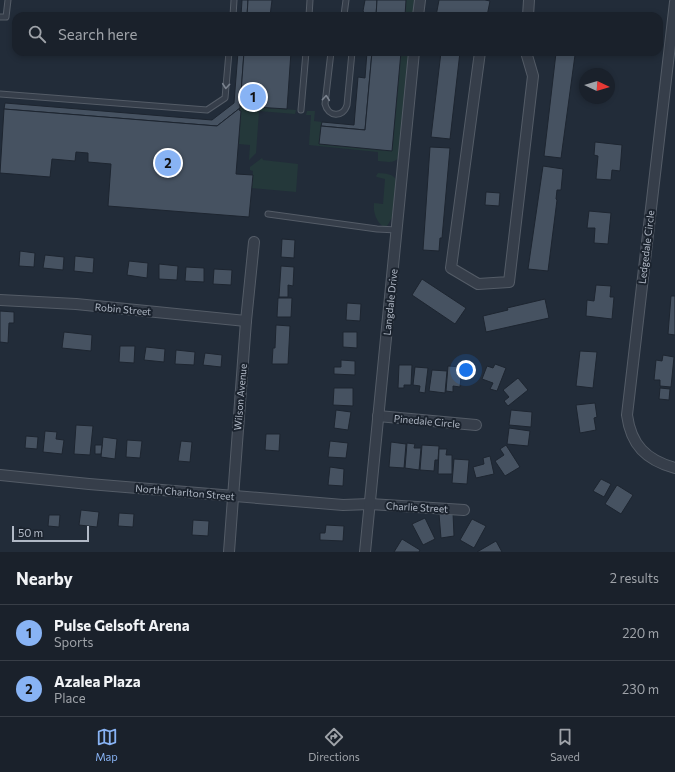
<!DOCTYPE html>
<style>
body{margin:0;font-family:Commissioner,sans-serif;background:#272e37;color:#f1f3f6}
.compass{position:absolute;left:579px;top:68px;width:36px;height:36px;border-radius:50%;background:#1a212b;box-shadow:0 2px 6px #0003;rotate:94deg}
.scale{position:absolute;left:12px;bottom:10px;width:77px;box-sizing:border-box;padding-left:4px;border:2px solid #b1b9c6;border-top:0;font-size:11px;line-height:14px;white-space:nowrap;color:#b1b9c6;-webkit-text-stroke:3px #1b232e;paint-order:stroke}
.you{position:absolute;left:466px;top:370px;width:14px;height:14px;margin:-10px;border:3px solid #fff;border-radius:50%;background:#1a73e8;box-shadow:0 0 0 6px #1a73e833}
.badge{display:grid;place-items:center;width:26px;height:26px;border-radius:50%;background:#88b3f4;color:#111;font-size:13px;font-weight:700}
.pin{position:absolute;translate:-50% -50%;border:2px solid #fff;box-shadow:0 1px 4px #0006}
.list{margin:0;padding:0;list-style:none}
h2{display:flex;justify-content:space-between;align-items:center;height:52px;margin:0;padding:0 16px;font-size:17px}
h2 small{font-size:13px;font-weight:400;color:#9fa3a9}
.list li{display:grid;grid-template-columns:26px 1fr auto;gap:12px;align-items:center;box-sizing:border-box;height:56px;padding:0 16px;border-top:1px solid #383e47}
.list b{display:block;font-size:15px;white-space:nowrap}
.list p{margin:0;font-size:13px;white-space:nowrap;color:#9fa3a9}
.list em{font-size:13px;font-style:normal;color:#9fa3a9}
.icon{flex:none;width:22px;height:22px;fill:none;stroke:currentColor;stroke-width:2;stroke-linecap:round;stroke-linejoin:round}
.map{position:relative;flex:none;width:675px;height:552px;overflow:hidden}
.search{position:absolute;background:#1a212b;box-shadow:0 2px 6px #0003;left:12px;right:12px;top:12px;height:44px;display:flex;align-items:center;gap:10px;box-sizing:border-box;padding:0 14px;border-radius:12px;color:#9fa3a9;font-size:15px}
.sheet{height:164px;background:#1a212b}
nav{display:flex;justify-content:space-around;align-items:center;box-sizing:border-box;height:56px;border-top:1px solid #383e47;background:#1a212b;font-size:11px;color:#9fa3a9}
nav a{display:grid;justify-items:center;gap:2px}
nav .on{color:#88b3f4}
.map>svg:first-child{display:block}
.green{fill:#24383a}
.building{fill:#465261;stroke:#1d2530}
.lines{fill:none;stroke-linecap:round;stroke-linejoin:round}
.lane-casing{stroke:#545c67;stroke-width:7}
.street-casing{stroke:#545c67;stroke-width:12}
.lane{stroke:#363e4a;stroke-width:5}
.street{stroke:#363e4a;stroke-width:10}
.oneway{stroke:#7a828e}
.labels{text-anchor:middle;stroke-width:4;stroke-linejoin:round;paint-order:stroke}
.street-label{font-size:10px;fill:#b1b9c6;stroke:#1b232e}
</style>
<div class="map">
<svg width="675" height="552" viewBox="0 0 675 552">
<rect width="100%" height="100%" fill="#222c39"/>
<!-- green -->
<g class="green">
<polygon points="406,0 414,0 413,16 405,16"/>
<path d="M401,52H409L399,156C395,165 386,161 378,161V152L309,145L311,115H306L307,111H315L314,121L322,122L319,144L392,151Z"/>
<polygon points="240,106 296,110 295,114 259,111 256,153 249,160 250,145 239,144 241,111 239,110"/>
<polygon points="262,158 263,160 298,164 296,192 251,188 253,171 250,170 250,167"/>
<path d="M378,173C386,174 393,173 397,181L393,216L387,226L384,227C376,222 373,212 374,203L383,204L385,179L377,177L376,176Z"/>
</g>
<!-- building -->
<g class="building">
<polygon points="242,0 248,0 247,16 241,16"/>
<polygon points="248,0 272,0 270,16 247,16"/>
<polygon points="365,0 377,0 376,16 367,16 363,11"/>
<polygon points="377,0 406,0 405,16 376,16"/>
<polygon points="439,0 485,0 490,1 487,16 436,16"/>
<polygon points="238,52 244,52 240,108 217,126 4,109 5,103 212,120 234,103"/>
<polygon points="244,52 291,52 287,109 240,106"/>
<polygon points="367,52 372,52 365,130 321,126 322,122 354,125 358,77 365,78"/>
<polygon points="372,52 401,52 392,151 319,144 321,126 365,130"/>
<polygon points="441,52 460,52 450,139 431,137"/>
<polygon points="556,53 575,55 561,158 544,156"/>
<polygon points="240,108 239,110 241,111 236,174 253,175 249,217 108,206 111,164 88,162 88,153 76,152 75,161 52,159 50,177 0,173 4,109 217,126"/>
<polygon points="595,142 622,145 620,171 612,170 611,180 596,179 598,156 594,155"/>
<polygon points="430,147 450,148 442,238 440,238 439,251 423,250"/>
<polygon points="543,166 563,169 561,190 557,190 556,199 557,200 548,271 528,269"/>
<polygon points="486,192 500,193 499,206 485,205"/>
<polygon points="589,211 611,213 608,244 594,243 595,228 587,228"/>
<polygon points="282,239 295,240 294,258 281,257"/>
<polygon points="20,251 35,253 34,267 19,266"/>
<polygon points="45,255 64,257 63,270 43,268"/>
<polygon points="75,256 94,258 93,273 74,271"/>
<polygon points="129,261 148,263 147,278 127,275"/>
<polygon points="159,264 178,266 177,280 159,279"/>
<polygon points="281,266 294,267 293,286 288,285 288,297 279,297"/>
<polygon points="186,267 204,268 204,282 185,281"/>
<polygon points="214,269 232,270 231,285 213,284"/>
<polygon points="422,279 466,308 455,324 412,295"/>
<polygon points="596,285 611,286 610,297 614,297 612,319 586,316 587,300 594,301"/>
<polygon points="671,296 675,296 675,335 668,334"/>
<polygon points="278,298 292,298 291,317 277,317"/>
<polygon points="545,299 549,318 486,332 483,316 508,310 507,308"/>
<polygon points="347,303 361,304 360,321 346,320"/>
<polygon points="0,311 14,312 14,323 9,323 8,343 0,342"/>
<polygon points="276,325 290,326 288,364 272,364 273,348 275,348"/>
<polygon points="64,332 92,335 91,351 62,348"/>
<polygon points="343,332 357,332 357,348 343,347"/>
<polygon points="120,346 135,346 134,363 119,362"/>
<polygon points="146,347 165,349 164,362 144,360"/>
<polygon points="176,350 195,352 194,365 175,364"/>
<polygon points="580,351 597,352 593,388 576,386"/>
<polygon points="205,353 222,355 221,367 203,365"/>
<polygon points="663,355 674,357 671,387 660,386 660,380 654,380 656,360 662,361"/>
<polygon points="341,360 355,361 355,375 334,374 334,367 341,367"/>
<polygon points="495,364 506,368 497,391 490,389 493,383 482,379 487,366 493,368"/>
<polygon points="399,365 412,365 411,385 404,385 404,388 398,388"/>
<polygon points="448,366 462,367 460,387 453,386 453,392 446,391"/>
<polygon points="415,367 428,368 425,393 419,392 420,386 413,385"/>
<polygon points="432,370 447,371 445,393 429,391"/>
<polygon points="518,378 528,390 508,406 504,401 509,397 503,390"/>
<polygon points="334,388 353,388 353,406 333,405"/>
<polygon points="660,388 670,389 669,400 659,399"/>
<polygon points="595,403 597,417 594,418 596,430 580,433 576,405"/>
<polygon points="336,410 351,412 348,430 334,428"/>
<polygon points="511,410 532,412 531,427 509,425"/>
<polygon points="76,425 93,426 90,455 74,454"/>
<polygon points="509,428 530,431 528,446 507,444"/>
<polygon points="45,431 57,432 56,439 64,440 62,454 43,452"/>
<polygon points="266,434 280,434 279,451 265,450"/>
<polygon points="26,436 38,437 37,449 25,448"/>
<polygon points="103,437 117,439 115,459 101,457"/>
<polygon points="127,440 142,441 140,458 126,457"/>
<polygon points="181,441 192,442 190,462 178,461"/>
<polygon points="330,441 348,443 346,458 328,457"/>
<polygon points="391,442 406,444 404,468 389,467"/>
<polygon points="407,443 415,444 414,448 421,448 419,470 405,468"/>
<polygon points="95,445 102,445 101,454 95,454"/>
<polygon points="422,445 439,446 438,460 435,460 434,471 420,470"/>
<polygon points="506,445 520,467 505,476 495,461 504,455 500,449"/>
<polygon points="439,449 447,449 446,455 452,455 452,474 438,474"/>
<polygon points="490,456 494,474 476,478 473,467 484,464 483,458"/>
<polygon points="454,459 469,460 467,484 452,483"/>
<polygon points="330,467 344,469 343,486 328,485"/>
<polygon points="601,479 611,484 604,497 593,491"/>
<polygon points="617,485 633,495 621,514 605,504"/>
<polygon points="81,510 99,512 97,527 79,525"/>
<polygon points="119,513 134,514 133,527 118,526"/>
<polygon points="453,513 454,536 441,538 439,514"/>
<polygon points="49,515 60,515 59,527 48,526"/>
<polygon points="425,518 435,539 423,545 412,524"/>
<polygon points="472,519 486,526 474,548 460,540"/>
<polygon points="193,520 209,521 208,536 192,535"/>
<polygon points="326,525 344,526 343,541 320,540 320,533 325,533"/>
<polygon points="402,539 420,550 419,552 394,552"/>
<polygon points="496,541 502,552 477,552"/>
</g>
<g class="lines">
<!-- lane casing -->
<g class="lane-casing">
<g id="lane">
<polyline points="344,15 346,0"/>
<polyline points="233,16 234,0"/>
<polyline points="309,16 310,0"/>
<polyline points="0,17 6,17 8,0"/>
<path d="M331,52L325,104C328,117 343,118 347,105L352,52"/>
<polyline points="0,94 207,110 225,98 229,52"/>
<polyline points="301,110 306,52"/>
<polyline points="268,214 377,229 397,230"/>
</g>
</g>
<!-- street casing -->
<g class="street-casing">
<g id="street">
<path d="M675,2L627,415C631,445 646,460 675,468"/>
<polyline points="418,16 420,0"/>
<polyline points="528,16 529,0"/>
<polyline points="480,52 451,268 478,284 509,282 533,76 526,52"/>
<polyline points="0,300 76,304 246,321"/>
<polyline points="378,416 476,425"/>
<polyline points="0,475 89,484 343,505 370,504 464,510"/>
<polyline points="229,552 246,321 254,242"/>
<polyline points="365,552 414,52"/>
</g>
</g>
<!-- lane -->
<use href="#lane" class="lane"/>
<!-- street -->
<use href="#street" class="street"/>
</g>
<!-- one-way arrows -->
<defs><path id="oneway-chevron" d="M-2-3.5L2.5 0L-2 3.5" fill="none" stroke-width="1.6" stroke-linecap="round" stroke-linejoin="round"/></defs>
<g class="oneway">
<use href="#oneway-chevron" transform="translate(226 86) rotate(95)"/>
<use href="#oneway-chevron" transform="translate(326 98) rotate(-85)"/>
</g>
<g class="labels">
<!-- street labels -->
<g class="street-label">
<text transform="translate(646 247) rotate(-83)" y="4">Ledgedale Circle</text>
<text transform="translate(390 302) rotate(-84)" y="4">Langdale Drive</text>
<text transform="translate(123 309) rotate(5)" y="4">Robin Street</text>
<text transform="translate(240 397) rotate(-85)" y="4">Wilson Avenue</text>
<text transform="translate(427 421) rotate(5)" y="4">Pinedale Circle</text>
<text transform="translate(185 492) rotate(5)" y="4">North Charlton Street</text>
<text transform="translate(417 507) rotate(3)" y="4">Charlie Street</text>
</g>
</g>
</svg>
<svg class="compass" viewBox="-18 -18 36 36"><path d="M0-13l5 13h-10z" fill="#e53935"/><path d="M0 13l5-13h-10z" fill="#9fa3a9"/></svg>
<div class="scale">50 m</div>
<div class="you"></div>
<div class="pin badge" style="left:253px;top:97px">1</div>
<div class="pin badge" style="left:168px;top:163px">2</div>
<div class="search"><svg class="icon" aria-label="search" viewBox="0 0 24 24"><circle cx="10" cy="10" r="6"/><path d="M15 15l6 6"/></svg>Search here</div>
</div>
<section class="sheet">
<h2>Nearby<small>2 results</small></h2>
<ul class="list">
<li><span class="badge">1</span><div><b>Pulse Gelsoft Arena</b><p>Sports</p></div><em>220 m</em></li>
<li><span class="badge">2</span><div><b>Azalea Plaza</b><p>Place</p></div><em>230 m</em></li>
</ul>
</section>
<nav>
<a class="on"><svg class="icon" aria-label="map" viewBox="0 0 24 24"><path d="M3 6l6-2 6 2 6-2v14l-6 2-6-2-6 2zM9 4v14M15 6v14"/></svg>Map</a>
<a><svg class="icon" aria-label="directions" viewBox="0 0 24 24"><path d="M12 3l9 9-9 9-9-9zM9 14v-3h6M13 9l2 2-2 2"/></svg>Directions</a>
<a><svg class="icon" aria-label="saved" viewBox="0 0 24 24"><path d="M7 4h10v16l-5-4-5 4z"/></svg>Saved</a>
</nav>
